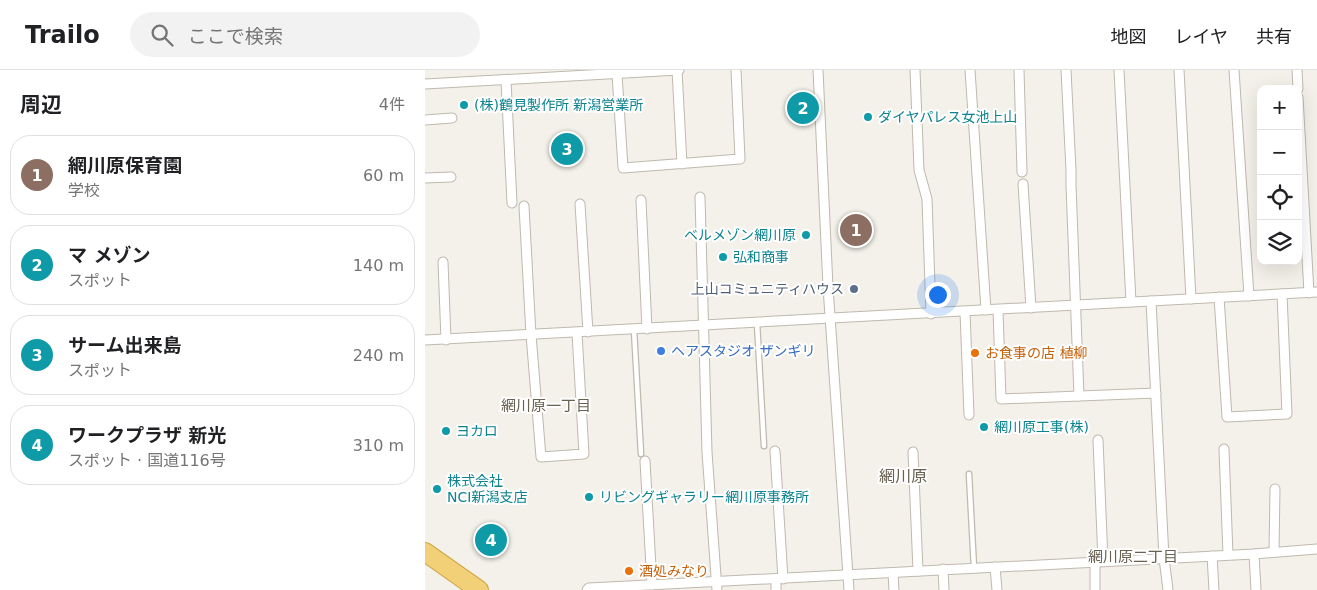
<!DOCTYPE html>
<html lang="ja">
<meta charset="utf-8">
<style>
body{margin:0;font-family:"DejaVu Sans","Noto Sans JP",sans-serif;background:#f2f2f2;color:#202124}
.controls{position:absolute;right:15px;top:15px;display:grid;overflow:hidden;border-radius:10px;box-shadow:0 5px 20px #0002}
.controls button{width:45px;height:45px;display:grid;place-items:center;padding:0;border:0;border-bottom:1px solid #e0e0e0;background:#fff;color:#202124;font:25px sans-serif}
.you{position:absolute;left:512px;top:224px;width:18px;height:18px;margin:-12px;border:4px solid #fff;border-radius:50%;background:#1a73e8;box-shadow:0 0 0 8px #1a73e833}
.badge{display:grid;place-items:center;width:32px;height:32px;border-radius:50%;background:#111827;color:#fff;font-size:16px;font-weight:700}
.pin{position:absolute;translate:-50% -50%;border:2px solid #fff;box-shadow:0 1px 5px #0006}
.list{margin:0;padding:0;list-style:none}
h2{display:flex;justify-content:space-between;align-items:center;height:65px;margin:0;padding:0 20px;font-size:21px}
h2 small{font-size:16px;font-weight:400;color:#757577}
.list li{display:grid;grid-template-columns:32px 1fr auto;gap:15px;align-items:center;box-sizing:border-box;height:80px;margin:0 10px 10px;padding:0 10px;border:1px solid #e0e0e0;border-radius:20px}
.list b{display:block;font-size:19px;white-space:nowrap}
.list p{margin:0;font-size:16px;white-space:nowrap;color:#757577}
.list em{font-size:16px;font-style:normal;color:#757577}
.icon{flex:none;width:28px;height:28px;fill:none;stroke:currentColor;stroke-width:2;stroke-linecap:round;stroke-linejoin:round}
.map{position:relative;flex:none;width:892px;height:520px;overflow:hidden}
header{display:flex;align-items:center;gap:30px;box-sizing:border-box;height:70px;padding:0 25px;background:#fff;border-bottom:1px solid #e0e0e0}
header strong{font-size:24px}
nav{display:flex;gap:28px;margin-inline-start:auto;font-size:18px}
.search{width:350px;height:45px;background:#f2f2f2;display:flex;align-items:center;gap:12px;box-sizing:border-box;padding:0 18px;border-radius:28px;color:#757577;font-size:19px}
main{display:flex}
aside{flex:1;background:#fff}
.map>svg:first-child{display:block}
.lines{fill:none;stroke-linecap:round;stroke-linejoin:round}
.lane-casing{stroke:#bfb9ae;stroke-width:7}
.street-casing{stroke:#bfb9ae;stroke-width:11}
.highway-casing{stroke:#d0a648;stroke-width:20}
.lane{stroke:#fff;stroke-width:4.5}
.street{stroke:#fff;stroke-width:9}
.highway{stroke:#f1d078;stroke-width:18}
.culture-dot{fill:#0f9aa8;stroke:#fff;stroke-width:2}
.service-dot{fill:#5c6f8a;stroke:#fff;stroke-width:2}
.shop-dot{fill:#3f7fe0;stroke:#fff;stroke-width:2}
.food-dot{fill:#e8710a;stroke:#fff;stroke-width:2}
.labels{text-anchor:middle;stroke-width:4;stroke-linejoin:round;paint-order:stroke}
.culture-label{font-size:14px;fill:#0d838f;stroke:#fff;text-anchor:start}
.service-label{font-size:14px;fill:#4e5e75;stroke:#fff;text-anchor:end}
.shop-label{font-size:14px;fill:#366cbe;stroke:#fff;text-anchor:start}
.food-label{font-size:14px;fill:#c56008;stroke:#fff;text-anchor:start}
.neighbourhood-label{font-size:15px;fill:#696151;stroke:#fff}
.quarter-label{font-size:16px;fill:#696151;stroke:#fff}
</style>
<header>
<strong>Trailo</strong>
<div class="search"><svg class="icon" aria-label="search" viewBox="0 0 24 24"><circle cx="10" cy="10" r="6"/><path d="M15 15l6 6"/></svg>ここで検索</div>
<nav><a>地図</a><a>レイヤ</a><a>共有</a></nav>
</header>
<main>
<aside>
<h2>周辺<small>4件</small></h2>
<ul class="list">
<li><span class="badge" style="background:#8d6e63">1</span><div><b>網川原保育園</b><p>学校</p></div><em>60 m</em></li>
<li><span class="badge" style="background:#0f9aa8">2</span><div><b>マ メゾン</b><p>スポット</p></div><em>140 m</em></li>
<li><span class="badge" style="background:#0f9aa8">3</span><div><b>サーム出来島</b><p>スポット</p></div><em>240 m</em></li>
<li><span class="badge" style="background:#0f9aa8">4</span><div><b>ワークプラザ 新光</b><p>スポット · 国道116号</p></div><em>310 m</em></li>
</ul>
</aside>
<div class="map">
<svg width="892" height="520" viewBox="0 0 892 520">
<rect width="100%" height="100%" fill="#f4f1ea"/>
<g class="lines">
<!-- lane casing -->
<g class="lane-casing">
<g id="lane">
<polyline points="332,253 339,376"/>
<polyline points="209,260 216,384"/>
<polyline points="544,404 549,498"/>
</g>
</g>
<!-- street casing -->
<g class="street-casing">
<g id="street">
<polyline points="252,0 257,94"/>
<polyline points="393,0 403,217 424,520"/>
<polyline points="490,0 494,100 502,129 506,244"/>
<polyline points="545,0 561,240"/>
<polyline points="594,0 597,102"/>
<polyline points="641,0 646,100 646,115 654,326"/>
<polyline points="694,0 706,232"/>
<polyline points="754,0 766,229"/>
<polyline points="809,0 824,226"/>
<polyline points="872,0 873,19"/>
<polyline points="192,4 198,98 315,89 311,0"/>
<polyline points="81,10 87,133"/>
<polyline points="0,14 254,0"/>
<polyline points="873,27 884,223"/>
<polyline points="0,50 27,48"/>
<polyline points="0,108 26,107"/>
<polyline points="598,114 606,238"/>
<polyline points="275,127 282,382 292,520"/>
<polyline points="216,130 222,259"/>
<polyline points="155,134 163,262"/>
<polyline points="99,136 106,265 116,387 159,384 152,263"/>
<polyline points="18,192 21,270"/>
<polyline points="794,227 802,347 862,344 857,224"/>
<polyline points="726,231 739,488 743,520"/>
<polyline points="573,240 576,329 731,323"/>
<polyline points="540,242 544,345"/>
<polyline points="0,270 892,222"/>
<polyline points="673,370 678,491"/>
<polyline points="799,379 803,485"/>
<polyline points="350,381 358,509"/>
<polyline points="488,382 493,501"/>
<polyline points="220,391 227,515"/>
<polyline points="849,481 850,419"/>
<polyline points="829,484 831,520"/>
<polyline points="787,486 789,520"/>
<polyline points="670,491 670,520"/>
<polyline points="570,497 572,520"/>
<polyline points="518,499 519,520"/>
<polyline points="468,503 469,520"/>
<polyline points="351,509 351,520"/>
<polyline points="162,520 164,518 829,484 892,479"/>
</g>
</g>
<!-- highway casing -->
<g class="highway-casing">
<polyline id="highway" points="0,482 54,520"/>
</g>
<!-- lane -->
<use href="#lane" class="lane"/>
<!-- street -->
<use href="#street" class="street"/>
<!-- highway -->
<use href="#highway" class="highway"/>
</g>
<!-- markers -->
<g class="culture-dot">
<circle cx="39" cy="35" r="5"/>
<circle cx="443" cy="47" r="5"/>
<circle cx="381" cy="165" r="5"/>
<circle cx="298" cy="187" r="5"/>
<circle cx="559" cy="357" r="5"/>
<circle cx="21" cy="361" r="5"/>
<circle cx="12" cy="419" r="5"/>
<circle cx="164" cy="427" r="5"/>
</g>
<circle class="service-dot" cx="429" cy="219" r="5"/>
<circle class="shop-dot" cx="236" cy="281" r="5"/>
<g class="food-dot">
<circle cx="550" cy="283" r="5"/>
<circle cx="204" cy="501" r="5"/>
</g>
<g class="labels">
<!-- culture labels -->
<g class="culture-label">
<text x="49" y="40">(株)鶴見製作所 新潟営業所</text>
<text x="453" y="52">ダイヤパレス女池上山</text>
<text x="371" y="170" text-anchor="end">ベルメゾン網川原</text>
<text x="308" y="192">弘和商事</text>
<text x="569" y="362">網川原工事(株)</text>
<text x="31" y="366">ヨカロ</text>
<text x="22" y="416">株式会社<tspan x="22" dy="16">NCI新潟支店</tspan></text>
<text x="174" y="432">リビングギャラリー網川原事務所</text>
</g>
<!-- service labels -->
<g class="service-label">
<text x="419" y="224">上山コミュニティハウス</text>
</g>
<!-- shop labels -->
<g class="shop-label">
<text x="246" y="286">ヘアスタジオ ザンギリ</text>
</g>
<!-- food labels -->
<g class="food-label">
<text x="560" y="288">お食事の店 植柳</text>
<text x="214" y="506">酒処みなり</text>
</g>
<!-- neighbourhood labels -->
<g class="neighbourhood-label">
<text x="121" y="341">網川原一丁目</text>
<text x="708" y="492">網川原二丁目</text>
</g>
<!-- quarter labels -->
<g class="quarter-label">
<text x="478" y="412">網川原</text>
</g>
</g>
</svg>
<div class="controls">
<button>+</button>
<button>−</button>
<button><svg class="icon" aria-label="locate" viewBox="0 0 24 24"><circle cx="12" cy="12" r="6"/><path d="M12 2v4M12 18v4M2 12h4M18 12h4"/></svg></button>
<button><svg class="icon" aria-label="layers" viewBox="0 0 24 24"><path d="M12 4l9 5-9 5-9-5zM3 14l9 5 9-5"/></svg></button>
</div>
<div class="you"></div>
<div class="pin badge" style="left:431px;top:160px;background:#8d6e63">1</div>
<div class="pin badge" style="left:378px;top:38px;background:#0f9aa8">2</div>
<div class="pin badge" style="left:142px;top:79px;background:#0f9aa8">3</div>
<div class="pin badge" style="left:66px;top:470px;background:#0f9aa8">4</div>
</div>
</main>
